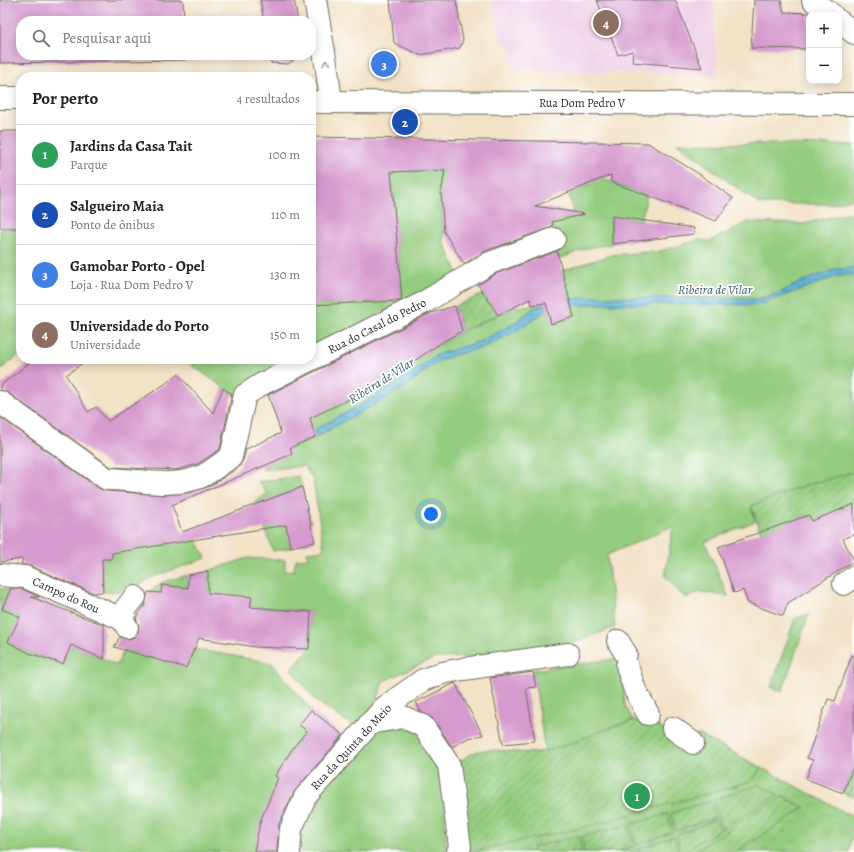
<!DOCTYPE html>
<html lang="pt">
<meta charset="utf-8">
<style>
body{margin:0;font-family:Alegreya,serif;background:#f2f2f2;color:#222}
.controls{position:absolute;right:12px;top:12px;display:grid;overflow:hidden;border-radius:8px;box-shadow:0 2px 10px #0003}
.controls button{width:36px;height:36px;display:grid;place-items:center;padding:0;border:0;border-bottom:1px solid #e0e0e0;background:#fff;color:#222;font:20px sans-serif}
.you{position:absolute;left:431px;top:514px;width:14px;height:14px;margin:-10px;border:3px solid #fff;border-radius:50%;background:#1a73e8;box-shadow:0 0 0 6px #1a73e833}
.badge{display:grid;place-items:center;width:26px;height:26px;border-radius:50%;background:#2563eb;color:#fff;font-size:13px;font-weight:700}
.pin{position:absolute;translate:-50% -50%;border:2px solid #fff;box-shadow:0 1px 4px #0006}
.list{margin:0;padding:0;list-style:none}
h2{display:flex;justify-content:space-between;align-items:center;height:52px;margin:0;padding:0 16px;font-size:17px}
h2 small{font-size:13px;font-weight:400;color:#767676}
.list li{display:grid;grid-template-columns:26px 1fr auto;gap:12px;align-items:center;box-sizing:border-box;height:60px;padding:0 16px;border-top:1px solid #e0e0e0}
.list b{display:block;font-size:15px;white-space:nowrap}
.list p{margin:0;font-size:13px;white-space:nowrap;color:#767676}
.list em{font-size:13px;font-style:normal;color:#767676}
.icon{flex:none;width:22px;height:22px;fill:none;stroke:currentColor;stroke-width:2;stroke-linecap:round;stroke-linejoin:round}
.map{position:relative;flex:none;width:854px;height:852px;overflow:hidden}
.search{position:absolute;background:#fff;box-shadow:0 2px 10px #0003;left:16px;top:16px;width:300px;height:44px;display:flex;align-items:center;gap:10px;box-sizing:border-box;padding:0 14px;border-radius:16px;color:#767676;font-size:15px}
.panel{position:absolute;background:#fff;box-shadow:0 2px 10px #0003;left:16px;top:72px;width:300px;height:292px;border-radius:16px}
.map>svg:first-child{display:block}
.built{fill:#efd0e7}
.grass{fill:#94cc7f;stroke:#607c55}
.park{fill:url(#park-crowns);stroke:#607c55}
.garden{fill:url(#garden-furrows);stroke:#607c55}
.water{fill:url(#water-rules);stroke:#416e80}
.building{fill:#d59ace}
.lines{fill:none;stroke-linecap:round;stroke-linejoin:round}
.street-casing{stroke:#716b61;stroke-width:24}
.secondary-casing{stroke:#716b61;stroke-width:24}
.street{stroke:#fff;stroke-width:22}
.secondary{stroke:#fff;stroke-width:22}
.oneway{stroke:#a0a0a0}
.labels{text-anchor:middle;stroke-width:3.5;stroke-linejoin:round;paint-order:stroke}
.street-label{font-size:12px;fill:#2b2b2b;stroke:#fff}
.water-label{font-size:13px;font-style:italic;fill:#3d616f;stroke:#fff}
</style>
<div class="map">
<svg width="854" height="852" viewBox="0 0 854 852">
<defs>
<pattern id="park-crowns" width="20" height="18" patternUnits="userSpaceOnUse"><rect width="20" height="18" fill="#94cc7f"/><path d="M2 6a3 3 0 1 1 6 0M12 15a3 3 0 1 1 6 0" fill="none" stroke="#80af6e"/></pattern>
<pattern id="garden-furrows" width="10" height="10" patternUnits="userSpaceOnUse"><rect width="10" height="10" fill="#94cc7f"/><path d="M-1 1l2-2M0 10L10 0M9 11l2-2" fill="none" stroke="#80af6e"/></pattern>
<pattern id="water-rules" width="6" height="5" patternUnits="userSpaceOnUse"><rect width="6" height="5" fill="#57b1d5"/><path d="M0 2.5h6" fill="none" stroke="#4890ad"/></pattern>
</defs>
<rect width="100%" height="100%" fill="#fff"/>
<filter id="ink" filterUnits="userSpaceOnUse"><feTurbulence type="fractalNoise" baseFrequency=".025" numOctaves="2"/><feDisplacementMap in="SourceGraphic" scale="8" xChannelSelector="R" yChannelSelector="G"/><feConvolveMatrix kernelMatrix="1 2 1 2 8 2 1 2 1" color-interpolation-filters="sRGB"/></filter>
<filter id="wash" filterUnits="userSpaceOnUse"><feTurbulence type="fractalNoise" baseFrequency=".012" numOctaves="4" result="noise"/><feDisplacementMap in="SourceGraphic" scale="16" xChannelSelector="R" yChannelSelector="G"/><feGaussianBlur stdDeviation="0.9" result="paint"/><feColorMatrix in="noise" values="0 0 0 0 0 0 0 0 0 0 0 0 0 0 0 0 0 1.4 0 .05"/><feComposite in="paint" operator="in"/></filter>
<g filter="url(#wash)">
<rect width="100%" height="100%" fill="#f2e2c6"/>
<!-- built -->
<polygon class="built" points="491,0 713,0 717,75 512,69 512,50 501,39"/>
<!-- grass -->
<g class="grass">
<polygon points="388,138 407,138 411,171 443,170 451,165 441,194 444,242 458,273 311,349 311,305 402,301"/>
<polygon points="677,143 854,145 854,198 832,204 759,204"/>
<polygon points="593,175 647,196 641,220 612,217 612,244 587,248 559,259 552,222 575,216 569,195 590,184"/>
<polygon points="854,211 854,268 836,269 805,280 779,293 757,299 596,297 569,299 561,271 611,255 660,251 698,240 711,241 747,222 804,224"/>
<polygon points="0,229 21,229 21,353 0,370"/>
<polygon points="854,275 854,472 803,486 751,507 755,521 705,542 728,596 700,592 685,598 665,576 673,526 607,555 615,627 562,647 478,657 435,658 383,681 374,712 357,728 317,702 291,669 309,649 311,612 250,606 252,598 208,598 208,571 248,558 285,560 285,571 294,570 296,559 308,558 307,552 324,550 313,480 304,466 264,470 262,467 290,448 316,437 401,389 440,360 469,351 483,348 529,323 547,310 551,324 574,317 571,306 598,304 758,305 838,276"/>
<polygon points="546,303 534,308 513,324 481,341 436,355 397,383 353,409 313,430 306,420 400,369 462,331 515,307"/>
<polygon points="183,359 292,359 237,397"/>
<polygon points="299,476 302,487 263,502 269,525 307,508 311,523 289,530 294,547 273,551 255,502 267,494 258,482"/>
<polygon points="194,535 206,558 150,578 133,591 103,592 102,559 112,559 111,545"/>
<polygon points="188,575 188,595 181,594 183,587 162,585 161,593 148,592 163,582"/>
<polygon points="0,588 10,591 2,609 20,617 8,642 29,653 63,664 71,645 117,665 124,650 186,667 195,649 272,663 311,710 299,724 307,731 293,748 275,776 281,779 260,822 254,852 0,852"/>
<polygon points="621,658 625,705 633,720 556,749 545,751 533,670"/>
<polygon points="385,727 415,729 440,760 445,792 446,852 296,852 301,822 312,804 368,735"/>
</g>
<!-- park -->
<path class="park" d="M646,719L690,746L698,734L854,817L849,852H464L460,761C490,742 507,756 537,752C576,748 608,722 646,719Z"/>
<!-- garden -->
<g class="garden">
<polygon points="484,294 498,315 462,331 455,306"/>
<polygon points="854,472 854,504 812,521 809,515 782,525 763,539 751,506 803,486"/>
<polygon points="809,614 782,692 771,687 795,618"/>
<path d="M646,719L690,746L698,734L761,768L753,781L581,828L469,852L456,767C475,738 510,756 538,752C576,747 608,722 646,719Z"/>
<polygon points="853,768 854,793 853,797 843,793"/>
<polygon points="758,785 778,794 722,829 713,800"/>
<polygon points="782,796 805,808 735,852 693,852"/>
<polygon points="710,801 715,817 676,831 671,813"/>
<polygon points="668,814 673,832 637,845 631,824"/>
<polygon points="716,819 720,830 681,852 677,835"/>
<polygon points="628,825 634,846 617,852 584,852 583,836"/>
<polygon points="580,836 581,852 533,852 533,847"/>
<polygon points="674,836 678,852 638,852 638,849"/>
</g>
<!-- water -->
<g class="water">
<polygon points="854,268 854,275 838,276 758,305 598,304 571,306 569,299 596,297 757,299 779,293 805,280 836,269"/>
<polygon points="546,303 547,310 516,331 483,348 469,351 440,360 402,389 316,437 313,430 353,409 397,383 436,355 481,341 513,324 534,308"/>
</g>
<g id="blocks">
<!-- building -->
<g class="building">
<polygon points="0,0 183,0 184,21 21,21 21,55 185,55 185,60 0,63"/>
<polygon points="260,0 294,0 298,21 264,21"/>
<polygon points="390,0 456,0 463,40 460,48 420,55 394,43"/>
<polygon points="597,0 675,0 702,68 632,62 633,51 618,55"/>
<polygon points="754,0 781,0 784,12 809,13 809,49 751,48"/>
<polygon points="270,55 295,55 294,60 288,64 271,63"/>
<rect x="0" y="131" width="21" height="97"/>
<polygon points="311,137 648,143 696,172 733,198 716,221 611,182 611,175 535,206 585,214 552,222 553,227 485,251 464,264 444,232 441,194 445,170 391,172 402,300 398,301 311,305"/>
<polygon points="612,216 694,228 694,234 612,244"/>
<polygon points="557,251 574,317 551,324 546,303 532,305 530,299 498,315 478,285 495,274"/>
<polygon points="455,306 462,331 442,342 379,385 310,418 315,437 290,448 292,454 172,505 182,532 302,487 315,542 290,547 286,525 112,553 112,559 102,559 103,592 93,593 30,566 21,564 23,559 0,562 0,417 100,489 107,491 165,495 192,492 210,486 238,468 243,460 246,449 281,433 268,395 431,313"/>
<polygon points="34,359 88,359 66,375 88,412 96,407 108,421 165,384 178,374 213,413 223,388 232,394 220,449 198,464 176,470 111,467 7,392 0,390 0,386"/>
<polygon points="854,504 854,534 843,539 854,561 788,603 783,616 748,603 743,590 734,593 718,547 809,515 812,521"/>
<polygon points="208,571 208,593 252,597 250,607 311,612 309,649 255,647 199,638 186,668 114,647 120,637 128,639 134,637 138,633 139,626 136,618 145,605 148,592 161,593 162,585 188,588 188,575"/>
<polygon points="11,588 22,589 39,597 31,597 104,625 104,659 71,645 63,664 29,653 8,642 20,617 2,609"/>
<polygon points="852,655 854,656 854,765 843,793 806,779 813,760 807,758 828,699 835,701"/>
<polygon points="533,672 536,687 526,688 535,741 503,744 490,678"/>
<polygon points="455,683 483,735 468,738 452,747 433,719 421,712 416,702"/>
<polygon points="311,710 343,735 294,792 279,824 277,852 254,852 260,822 278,778 275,776 293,748 307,731 299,725"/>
</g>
</g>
</g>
<g filter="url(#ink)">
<use href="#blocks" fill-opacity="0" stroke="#716b61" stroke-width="1"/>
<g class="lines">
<!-- street casing -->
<g class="street-casing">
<g id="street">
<polyline points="315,0 327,70 331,102"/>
<polyline points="813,0 832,15"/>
<polyline points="839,21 854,33"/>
<path d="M0,402L107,479C138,479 170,489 200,477C210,473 221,463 231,457L245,395L262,384L423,303L490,263L554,239"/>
<polyline points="0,575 25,577 122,619 127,627"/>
<polyline points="844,584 854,577"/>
<polyline points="122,619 126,608 135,597"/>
<polyline points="618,641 626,654"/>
<polyline points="627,666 635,690 648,714"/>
<polyline points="370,723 403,717 423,726 449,765 460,847 458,852"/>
<polyline points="673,728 693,743"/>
<polyline points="289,852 291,829 305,797 384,708 423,680 442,673 463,669 568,654"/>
</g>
</g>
<!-- secondary casing -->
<g class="secondary-casing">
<g id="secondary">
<polyline points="0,98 21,98"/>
<polyline points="311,102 854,104"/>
</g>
</g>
<!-- street -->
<use href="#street" class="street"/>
<!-- secondary -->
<use href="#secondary" class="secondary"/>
</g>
<!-- one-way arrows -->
<defs><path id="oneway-chevron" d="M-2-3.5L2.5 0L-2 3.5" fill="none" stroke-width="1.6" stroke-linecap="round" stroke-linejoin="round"/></defs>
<use class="oneway" href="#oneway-chevron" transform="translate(326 63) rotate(-100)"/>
</g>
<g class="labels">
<!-- street labels -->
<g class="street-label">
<text x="582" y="107">Rua Dom Pedro V</text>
<text transform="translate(377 326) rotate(-27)" y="4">Rua do Casal do Pedro</text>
<text transform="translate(66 595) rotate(24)" y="4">Campo do Rou</text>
<text transform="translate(351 747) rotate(-47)" y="4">Rua da Quinta do Meio</text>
</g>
<!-- water labels -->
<g class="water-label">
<text x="715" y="294">Ribeira de Vilar</text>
<text transform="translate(381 380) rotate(-32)" y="5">Ribeira de Vilar</text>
</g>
</g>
</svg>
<div class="controls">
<button>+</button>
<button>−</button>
</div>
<div class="you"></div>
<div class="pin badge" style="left:637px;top:796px;background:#2e9e5b">1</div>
<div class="pin badge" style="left:405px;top:122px;background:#1a4fb4">2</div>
<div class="pin badge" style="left:384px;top:64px;background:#3f7fe0">3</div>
<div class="pin badge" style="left:606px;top:23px;background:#8d6e63">4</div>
<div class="search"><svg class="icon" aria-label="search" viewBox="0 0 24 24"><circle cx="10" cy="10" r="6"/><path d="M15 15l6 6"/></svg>Pesquisar aqui</div>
<section class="panel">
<h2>Por perto<small>4 resultados</small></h2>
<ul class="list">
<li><span class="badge" style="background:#2e9e5b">1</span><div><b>Jardins da Casa Tait</b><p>Parque</p></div><em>100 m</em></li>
<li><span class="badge" style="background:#1a4fb4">2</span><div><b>Salgueiro Maia</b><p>Ponto de ônibus</p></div><em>110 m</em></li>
<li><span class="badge" style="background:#3f7fe0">3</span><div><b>Gamobar Porto - Opel</b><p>Loja · Rua Dom Pedro V</p></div><em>130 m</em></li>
<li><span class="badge" style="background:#8d6e63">4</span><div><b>Universidade do Porto</b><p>Universidade</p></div><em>150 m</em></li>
</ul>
</section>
</div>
